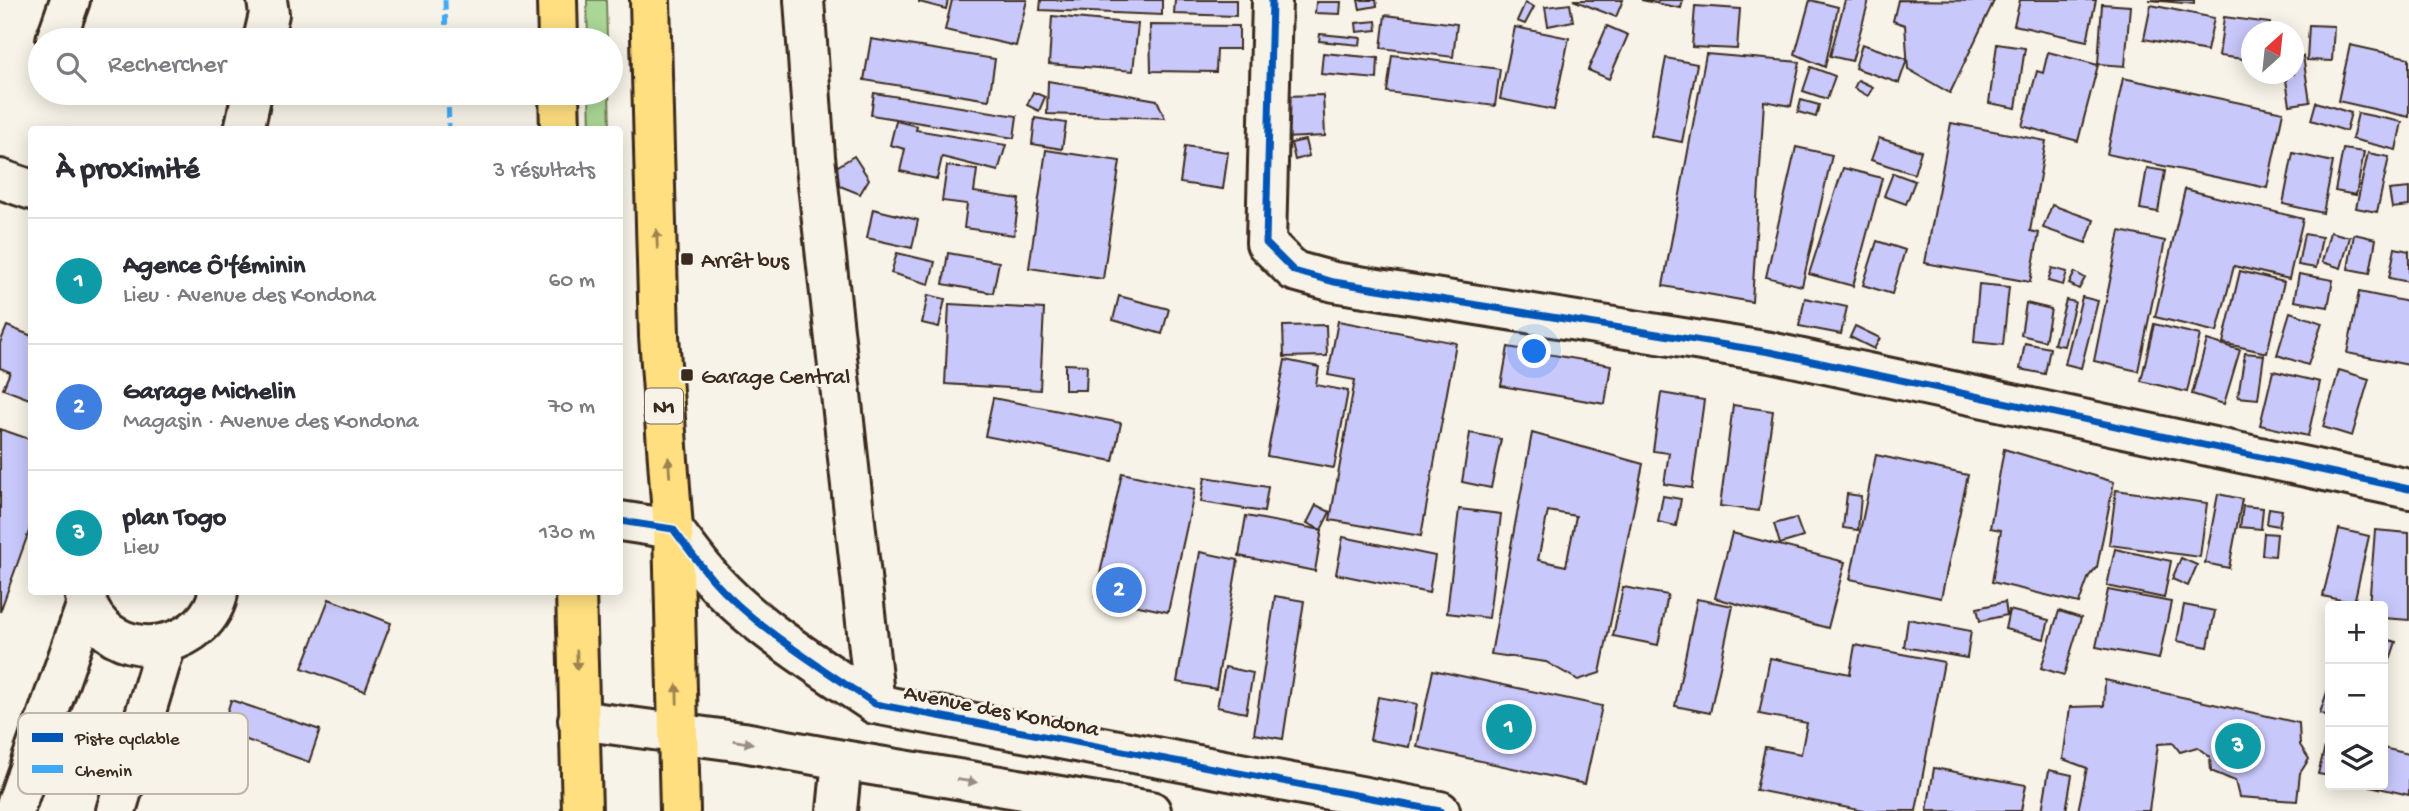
<!DOCTYPE html>
<html lang="fr">
<meta charset="utf-8">
<style>
body{margin:0;font-family:"Gochi Hand",sans-serif;background:#f2f2f3;color:#2b2b33}
.controls{position:absolute;right:21px;bottom:21px;display:grid;overflow:hidden;border-radius:7px;box-shadow:0 4px 18px #0003}
.controls button{width:63px;height:63px;display:grid;place-items:center;padding:0;border:0;border-bottom:2px solid #e1e1e2;background:#fff;color:#2b2b33;font:35px sans-serif}
.compass{position:absolute;left:2241px;top:21px;width:63px;height:63px;border-radius:50%;background:#fff;box-shadow:0 4px 18px #0003;rotate:27deg}
.you{position:absolute;left:1535px;top:352px;width:24px;height:24px;margin:-18px;border:5px solid #fff;border-radius:50%;background:#1a73e8;box-shadow:0 0 0 10px #1a73e833}
.badge{display:grid;place-items:center;width:46px;height:46px;border-radius:50%;background:#db2777;color:#fff;font-size:23px;font-weight:700}
.pin{position:absolute;translate:-50% -50%;border:4px solid #fff;box-shadow:0 2px 7px #0006}
.list{margin:0;padding:0;list-style:none}
h2{display:flex;justify-content:space-between;align-items:center;height:91px;margin:0;padding:0 28px;font-size:30px}
h2 small{font-size:23px;font-weight:400;color:#7c7c81}
.list li{display:grid;grid-template-columns:46px 1fr auto;gap:21px;align-items:center;box-sizing:border-box;height:126px;padding:0 28px;border-top:2px solid #e1e1e2}
.list b{display:block;font-size:26px;white-space:nowrap}
.list p{margin:0;font-size:23px;white-space:nowrap;color:#7c7c81}
.list em{font-size:23px;font-style:normal;color:#7c7c81}
.icon{flex:none;width:38px;height:38px;fill:none;stroke:currentColor;stroke-width:2;stroke-linecap:round;stroke-linejoin:round}
.map{position:relative;flex:none;width:2409px;height:811px;overflow:hidden}
.search{position:absolute;background:#fff;box-shadow:0 4px 18px #0003;left:28px;top:28px;width:595px;height:77px;display:flex;align-items:center;gap:18px;box-sizing:border-box;padding:0 24px;border-radius:38px;color:#7c7c81;font-size:26px}
.panel{position:absolute;background:#fff;box-shadow:0 4px 18px #0003;left:28px;top:126px;width:595px;height:469px;border-radius:7px}
.map>svg:first-child{display:block}
.green{fill:#abd796;stroke:#73805a;stroke-width:2}
.building{fill:#c8c8fb;stroke:#3b2a1e;stroke-width:2;fill-rule:evenodd}
.lines{fill:none;stroke-linecap:round;stroke-linejoin:round}
.minor-casing{stroke:#3b2a1e;stroke-width:44}
.highway-casing{stroke:#3b2a1e;stroke-width:44}
.minor{stroke:#f7f3e8;stroke-width:38}
.highway{stroke:#ffdf80;stroke-width:38}
.quiet{stroke:#3fa9f5;stroke-width:5;stroke-dasharray:10 5;stroke-linecap:butt}
.cycleway-casing{stroke:#f7f3e8;stroke-width:11}
.cycleway{stroke:#0057b8;stroke-width:7}
.oneway{fill:#9d844f}
.oneway2{fill:#998e83}
.poi-dot{fill:#3b2a1e;stroke:#f7f3e8;stroke-width:2.5}
.labels{text-anchor:middle;stroke-width:6;stroke-linejoin:round;paint-order:stroke}
.shield{fill:#f7f3e8;stroke:#73665b;stroke-width:2}
.shield-label{font-size:21px;font-weight:bold;fill:#3b2a1e}
.poi-label{font-size:23px;fill:#3b2a1e;stroke:#f7f3e8;text-anchor:start}
.street-label{font-size:23px;fill:#3b2a1e;stroke:#f7f3e8}
.key{fill:#f7f3e8;stroke:#bfb7ab;stroke-width:2}
.key-label{font-size:19px;fill:#3b2a1e}
</style>
<div class="map">
<svg width="2409" height="811" viewBox="0 0 2409 811">
<rect width="100%" height="100%" fill="#f7f3e8"/>
<filter id="ink" filterUnits="userSpaceOnUse"><feTurbulence type="fractalNoise" baseFrequency=".0143" numOctaves="2"/><feDisplacementMap in="SourceGraphic" scale="14" xChannelSelector="R" yChannelSelector="G"/><feConvolveMatrix kernelMatrix="1 2 1 2 8 2 1 2 1" color-interpolation-filters="sRGB"/></filter>
<g filter="url(#ink)">
<!-- green -->
<g class="green">
<polygon points="587,0 606,0 607,40 588,40"/>
<polygon points="589,93 609,93 610,129 590,129"/>
</g>
<!-- building -->
<g class="building">
<polygon points="919,0 948,0 946,9 919,2"/>
<polygon points="952,0 1027,0 1016,46 945,30"/>
<polygon points="1041,0 1162,0 1162,15 1040,10"/>
<polygon points="1175,0 1236,0 1236,16 1174,14"/>
<polygon points="1358,0 1376,0 1377,6 1360,9"/>
<polygon points="1573,0 1623,0 1616,17"/>
<polygon points="1641,0 1683,0 1681,8"/>
<polygon points="1810,0 1838,7 1825,67 1795,54"/>
<polygon points="1845,0 1869,0 1852,61 1830,56"/>
<polygon points="1898,0 1994,1 1950,93 1908,69 1905,25 1893,21"/>
<polygon points="2020,0 2096,0 2087,41 2014,25"/>
<polygon points="2149,0 2194,0 2194,4"/>
<polygon points="1316,2 1341,2 1340,14 1315,13"/>
<polygon points="1525,3 1534,7 1525,24 1517,21"/>
<polygon points="1570,4 1573,21 1548,26 1545,7"/>
<polygon points="2102,4 2130,6 2125,66 2098,64"/>
<polygon points="2151,5 2214,18 2207,51 2144,39"/>
<polygon points="1695,6 1740,9 1737,49 1692,47"/>
<polygon points="1385,15 1457,24 1453,57 1381,48"/>
<polygon points="1052,16 1138,24 1133,71 1049,64"/>
<polygon points="2224,17 2270,23 2269,32 2252,32 2252,60 2219,56"/>
<polygon points="1376,21 1377,30 1357,32 1356,23"/>
<polygon points="1150,25 1239,26 1239,49 1217,49 1216,72 1151,71"/>
<polygon points="2309,25 2334,26 2332,61 2307,60"/>
<polygon points="1607,26 1628,35 1609,79 1588,70"/>
<polygon points="1515,27 1569,38 1554,110 1500,99"/>
<polygon points="1320,34 1361,38 1360,45 1319,41"/>
<polygon points="871,39 995,59 989,100 864,80"/>
<polygon points="1862,44 1907,59 1899,83 1855,68"/>
<polygon points="1997,44 2025,48 2016,108 1989,103"/>
<polygon points="2350,45 2409,58 2409,117 2338,101"/>
<polygon points="2048,52 2098,65 2078,141 2022,126 2037,71 2043,73"/>
<polygon points="1323,53 1378,58 1377,79 1321,74"/>
<polygon points="1706,54 1800,62 1791,106 1764,101 1752,302 1663,286"/>
<polygon points="1392,55 1500,69 1495,106 1387,92"/>
<polygon points="2303,56 2310,102 2290,105 2285,74 2294,74 2294,57"/>
<polygon points="1666,58 1697,64 1682,142 1651,136"/>
<polygon points="1811,67 1835,76 1827,99 1803,91"/>
<polygon points="2123,78 2283,112 2267,188 2107,154"/>
<polygon points="1858,80 1873,87 1868,96 1854,88"/>
<polygon points="1048,81 1157,100 1165,118 1047,114"/>
<polygon points="1033,92 1045,97 1039,111 1027,105"/>
<polygon points="874,93 1017,116 1014,138 871,115"/>
<polygon points="1323,95 1325,136 1284,138 1282,96"/>
<polygon points="1801,100 1819,105 1816,117 1798,112"/>
<polygon points="2316,102 2351,113 2346,131 2311,120"/>
<polygon points="2358,113 2402,122 2396,150 2352,139"/>
<polygon points="1035,118 1066,123 1062,149 1032,144"/>
<polygon points="896,121 917,126 916,130 1006,145 998,171 942,157 937,179 900,171 905,149 890,145"/>
<polygon points="1951,123 2046,141 2030,231 2039,233 2030,282 1925,263"/>
<polygon points="1879,138 1921,151 1914,174 1871,160"/>
<polygon points="1305,140 1309,156 1295,160 1291,143"/>
<polygon points="1185,146 1228,152 1223,189 1180,183"/>
<polygon points="1796,147 1832,155 1802,286 1766,277"/>
<polygon points="2343,149 2364,152 2356,195 2335,191"/>
<polygon points="1046,150 1120,161 1103,279 1029,268"/>
<polygon points="2293,153 2333,162 2323,213 2283,204"/>
<polygon points="2368,153 2389,157 2377,212 2356,208"/>
<polygon points="854,156 869,179 860,194 830,182 830,171"/>
<polygon points="947,166 977,170 974,192 1019,199 1014,235 964,228 967,204 942,201"/>
<polygon points="1843,168 1882,178 1853,286 1809,274"/>
<polygon points="2147,168 2165,171 2158,212 2140,209"/>
<polygon points="1893,173 1915,181 1906,204 1884,196"/>
<polygon points="2409,188 2409,206 2392,208 2389,190"/>
<polygon points="2185,189 2303,219 2289,279 2234,266 2217,332 2155,317"/>
<polygon points="2052,205 2094,220 2086,243 2043,228"/>
<polygon points="873,209 918,220 912,248 867,238"/>
<polygon points="2120,231 2165,241 2138,371 2094,361"/>
<polygon points="2330,232 2350,237 2341,268 2322,262"/>
<polygon points="2304,234 2322,237 2316,268 2298,265"/>
<polygon points="2354,234 2376,239 2370,273 2348,269"/>
<polygon points="1877,241 1905,250 1892,294 1863,285"/>
<polygon points="2395,248 2409,251 2409,282 2389,278"/>
<polygon points="897,253 935,262 929,284 891,273"/>
<polygon points="948,253 999,262 993,293 943,284"/>
<polygon points="2052,268 2067,272 2063,285 2048,281"/>
<polygon points="2240,271 2284,282 2267,353 2223,343"/>
<polygon points="2075,272 2085,278 2079,289 2069,284"/>
<polygon points="2299,274 2333,280 2328,307 2294,301"/>
<polygon points="1979,284 2009,287 2003,345 1974,342"/>
<polygon points="2359,292 2409,302 2409,365 2347,353"/>
<polygon points="928,295 945,299 939,327 922,323"/>
<polygon points="1119,296 1169,309 1162,334 1113,320"/>
<polygon points="2082,297 2098,301 2081,368 2065,364"/>
<polygon points="1805,298 1847,307 1841,334 1799,326"/>
<polygon points="2066,300 2075,302 2064,346 2054,344"/>
<polygon points="2026,303 2051,309 2045,341 2021,335"/>
<polygon points="949,304 1044,309 1040,390 945,384"/>
<polygon points="2290,312 2322,323 2308,365 2277,355"/>
<polygon points="1338,321 1456,343 1421,536 1330,520 1355,380 1328,375"/>
<polygon points="2154,324 2200,335 2187,392 2141,381"/>
<polygon points="1326,325 1327,356 1284,357 1283,326"/>
<polygon points="7,326 32,336 32,400 3,389 10,372 0,368 0,343"/>
<polygon points="1855,326 1880,338 1874,349 1850,337"/>
<polygon points="2207,340 2240,350 2224,404 2192,394"/>
<polygon points="2025,343 2050,348 2045,374 2020,369"/>
<polygon points="1508,347 1611,365 1605,404 1501,386"/>
<polygon points="2245,353 2264,355 2258,399 2238,397"/>
<polygon points="1285,360 1319,367 1316,385 1348,391 1334,468 1267,456"/>
<polygon points="1065,364 1087,365 1086,390 1065,390"/>
<polygon points="2339,370 2369,379 2352,436 2323,427"/>
<polygon points="2273,371 2320,382 2308,436 2260,425"/>
<polygon points="1661,393 1704,400 1692,488 1664,484 1669,453 1653,451"/>
<polygon points="993,398 1121,423 1113,461 985,436"/>
<polygon points="1733,405 1773,411 1759,511 1720,506"/>
<polygon points="0,429 32,440 32,523 0,612"/>
<polygon points="1470,433 1501,439 1491,488 1462,482"/>
<path d="M1532,433L1643,464L1600,673L1578,680L1546,662L1491,654ZM1548,511L1576,516L1566,566L1538,560Z"/>
<polygon points="2004,449 2114,482 2097,567 2089,576 2079,603 1992,582 2001,530 1990,528"/>
<polygon points="1876,455 1968,475 1941,598 1850,579"/>
<polygon points="1122,473 1195,489 1168,612 1095,597"/>
<polygon points="1205,477 1268,487 1264,512 1201,502"/>
<polygon points="2116,490 2207,503 2200,557 2109,545"/>
<polygon points="1847,494 1861,496 1858,530 1843,528"/>
<polygon points="2218,494 2242,499 2229,568 2205,563"/>
<polygon points="1663,496 1681,499 1676,526 1658,522"/>
<polygon points="1316,505 1330,512 1321,530 1307,523"/>
<polygon points="2243,506 2263,508 2261,529 2240,527"/>
<polygon points="2269,508 2282,510 2279,526 2267,524"/>
<polygon points="1459,509 1501,514 1489,618 1447,613"/>
<polygon points="1246,516 1322,530 1315,571 1239,556"/>
<polygon points="1796,518 1803,537 1780,544 1774,524"/>
<polygon points="2339,529 2369,536 2354,603 2323,596"/>
<polygon points="2375,530 2409,533 2409,620 2383,618 2383,606 2369,606"/>
<polygon points="1732,533 1845,562 1828,628 1715,598"/>
<polygon points="2264,533 2277,534 2275,556 2262,555"/>
<polygon points="1343,537 1435,556 1429,593 1336,574"/>
<polygon points="2115,549 2171,561 2164,598 2107,586"/>
<polygon points="1200,552 1238,560 1216,689 1177,682"/>
<polygon points="2181,558 2197,565 2188,586 2172,579"/>
<polygon points="1623,587 1668,595 1658,645 1613,636"/>
<polygon points="2108,590 2171,602 2159,659 2096,647"/>
<polygon points="1275,596 1304,601 1283,739 1254,734"/>
<polygon points="329,599 391,623 365,691 302,668"/>
<polygon points="1697,599 1733,606 1710,713 1675,706"/>
<polygon points="2005,602 2007,615 1980,621 1977,608"/>
<polygon points="2184,605 2215,611 2208,647 2177,641"/>
<polygon points="2009,610 2049,620 2044,639 2005,629"/>
<polygon points="2059,611 2081,618 2064,675 2041,668"/>
<polygon points="1908,619 1971,631 1967,658 1904,647"/>
<polygon points="2383,638 2396,642 2383,680"/>
<polygon points="1855,645 1944,662 1916,811 1864,811 1756,790 1765,747 1801,754 1807,723 1759,714 1770,658 1850,674"/>
<polygon points="1225,667 1253,673 1246,713 1217,707"/>
<polygon points="1433,670 1602,706 1585,784 1417,747"/>
<polygon points="2105,680 2299,723 2300,745 2309,759 2300,773 2297,801 2239,797 2235,781 2211,771 2210,757 2197,747 2180,752 2173,743 2158,744 2149,811 2078,811 2087,768 2063,759 2070,707 2104,706"/>
<polygon points="2330,683 2330,717 2320,713"/>
<polygon points="1378,697 1417,704 1409,747 1370,740"/>
<polygon points="231,700 320,730 309,762 221,731"/>
<polygon points="2328,735 2330,735 2330,776 2318,774"/>
<polygon points="2383,748 2409,754 2409,795 2366,785 2383,785"/>
<polygon points="1934,768 2026,785 2021,811 1927,811"/>
<polygon points="2049,770 2072,775 2066,811 2042,811"/>
</g>
<g class="lines">
<!-- minor casing -->
<g class="minor-casing">
<g id="minor">
<polyline points="804,0 815,157 875,704"/>
<polyline points="1272,0 1266,243 1294,271 1334,282 1770,352 2409,489"/>
<polyline points="56,40 70,0"/>
<polyline points="263,40 269,14 267,0"/>
<polyline points="244,130 252,93"/>
<polyline points="0,179 32,190"/>
<path d="M620,521L673,529C686,546 699,564 713,580C756,628 822,668 875,704L1440,811"/>
<path d="M84,592C95,648 160,661 200,625C209,617 217,603 218,592"/>
<polyline points="578,720 743,742 842,760 1151,811"/>
<polyline points="14,811 87,603"/>
<polyline points="116,811 166,645"/>
<polyline points="837,811 842,760"/>
</g>
</g>
<!-- highway casing -->
<g class="highway-casing">
<g id="highway">
<polyline points="557,0 558,40"/>
<polyline points="650,0 659,336 673,529 680,811"/>
<polyline points="559,93 560,130"/>
<polyline points="576,592 582,811"/>
</g>
</g>
<!-- minor -->
<use href="#minor" class="minor"/>
<!-- highway -->
<use href="#highway" class="highway"/>
<!-- quiet -->
<g class="quiet">
<polyline points="445,0 446,40"/>
<polyline points="448,93 449,130"/>
</g>
<!-- cycleway casing -->
<g class="cycleway-casing">
<g id="cycleway">
<polyline points="1272,0 1266,243 1294,271 1334,282 1770,352 2409,489"/>
<path d="M620,521L673,529C686,546 699,564 713,580C756,628 822,668 875,704L1440,811"/>
</g>
</g>
<!-- cycleway -->
<use href="#cycleway" class="cycleway"/>
</g>
<!-- one-way arrows -->
<defs><path id="oneway-solid" d="M-6-.8H1V-3.2L6.5 0L1 3.2V.8H-6Z" transform="scale(1.75)"/></defs>
<g class="oneway">
<use href="#oneway-solid" transform="translate(657 239) rotate(-92)"/>
<use href="#oneway-solid" transform="translate(669 467) rotate(-94)"/>
<use href="#oneway-solid" transform="translate(577 660) rotate(89)"/>
<use href="#oneway-solid" transform="translate(677 694) rotate(-91)"/>
</g>
<g class="oneway2">
<use href="#oneway-solid" transform="translate(743 742) rotate(9)"/>
<use href="#oneway-solid" transform="translate(967 781) rotate(9)"/>
</g>
</g>
<!-- markers -->
<g class="poi-dot">
<rect x="680" y="252" width="14" height="14" rx="3.5"/>
<rect x="680" y="368" width="14" height="14" rx="3.5"/>
</g>
<g class="labels">
<!-- shield labels -->
<rect class="shield" x="645" y="388.5" width="38" height="35" rx="5"/>
<g class="shield-label">
<text x="664" y="413">N1</text>
</g>
<!-- poi labels -->
<g class="poi-label">
<text x="701" y="267">Arrêt bus</text>
<text x="701" y="383">Garage Central</text>
</g>
<!-- street labels -->
<g class="street-label">
<text transform="translate(1002 709) rotate(11)" y="8">Avenue des Kondona</text>
</g>
</g>
<!-- legend -->
<rect x="18" y="713" width="230" height="81" rx="10" class="key"/>
<rect x="32" y="733" width="31" height="9" fill="#0057b8"/>
<rect x="32" y="765" width="31" height="8" fill="#3fa9f5"/>
<g class="key-label">
<text x="75" y="744">Piste cyclable</text>
<text x="75" y="776">Chemin</text>
</g>
</svg>
<div class="controls">
<button>+</button>
<button>−</button>
<button><svg class="icon" aria-label="layers" viewBox="0 0 24 24"><path d="M12 4l9 5-9 5-9-5zM3 14l9 5 9-5"/></svg></button>
</div>
<svg class="compass" viewBox="-18 -18 36 36"><path d="M0-13l5 13h-10z" fill="#e53935"/><path d="M0 13l5-13h-10z" fill="#7c7c81"/></svg>
<div class="you"></div>
<div class="pin badge" style="left:1509px;top:727px;background:#0f9aa8">1</div>
<div class="pin badge" style="left:1119px;top:590px;background:#3f7fe0">2</div>
<div class="pin badge" style="left:2238px;top:746px;background:#0f9aa8">3</div>
<div class="search"><svg class="icon" aria-label="search" viewBox="0 0 24 24"><circle cx="10" cy="10" r="6"/><path d="M15 15l6 6"/></svg>Rechercher</div>
<section class="panel">
<h2>À proximité<small>3 résultats</small></h2>
<ul class="list">
<li><span class="badge" style="background:#0f9aa8">1</span><div><b>Agence Ô'féminin</b><p>Lieu · Avenue des Kondona</p></div><em>60 m</em></li>
<li><span class="badge" style="background:#3f7fe0">2</span><div><b>Garage Michelin</b><p>Magasin · Avenue des Kondona</p></div><em>70 m</em></li>
<li><span class="badge" style="background:#0f9aa8">3</span><div><b>plan Togo</b><p>Lieu</p></div><em>130 m</em></li>
</ul>
</section>
</div>
